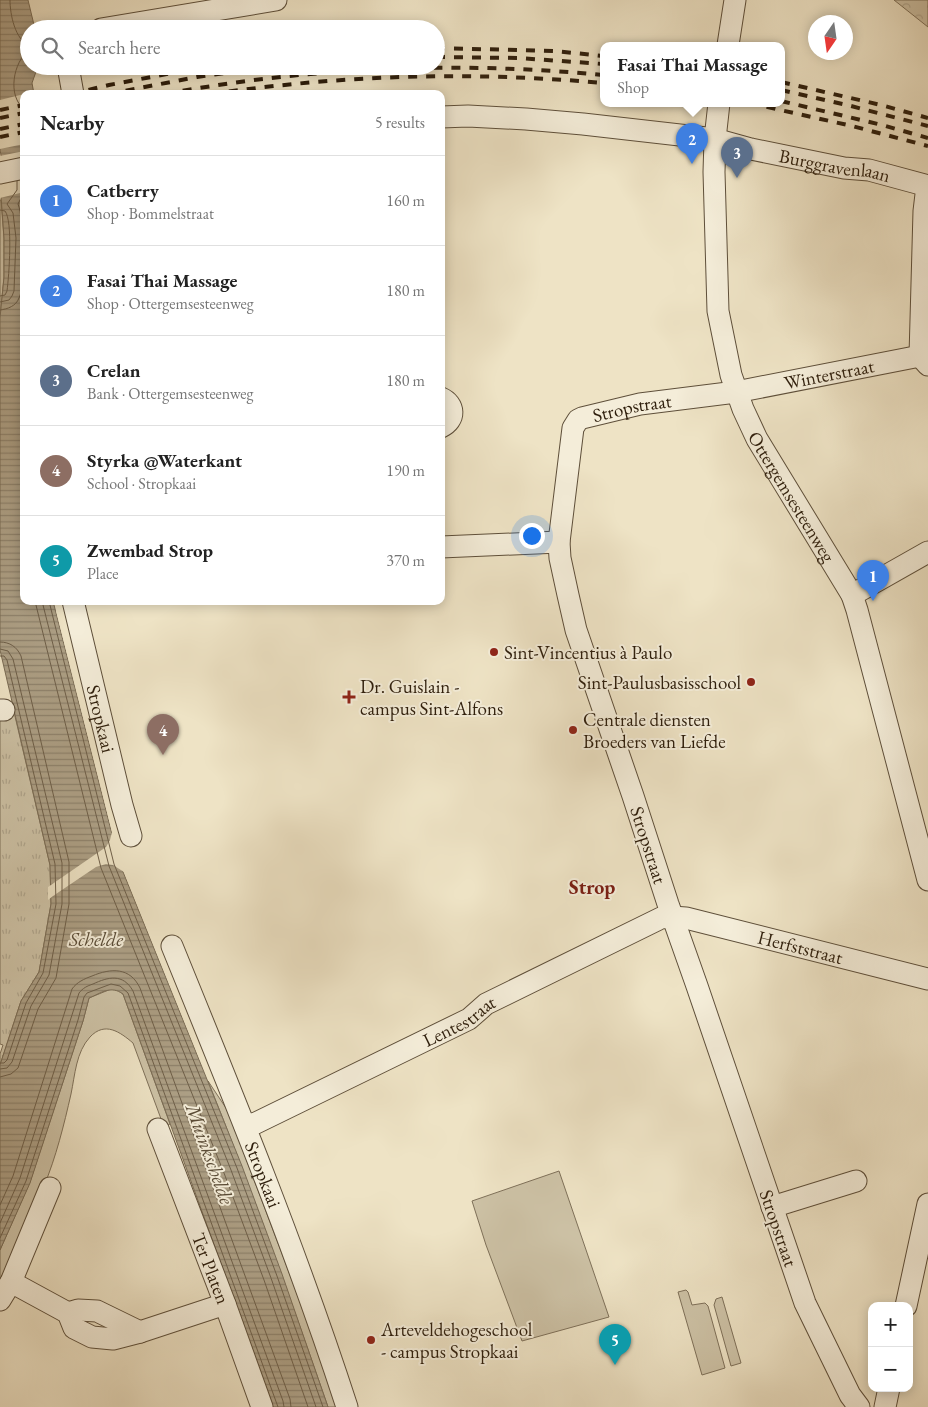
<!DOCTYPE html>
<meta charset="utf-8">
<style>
body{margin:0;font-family:"EB Garamond",serif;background:#f2f2f2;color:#222}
.controls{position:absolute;right:15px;bottom:15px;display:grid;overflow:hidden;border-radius:10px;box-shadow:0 2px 12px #0003}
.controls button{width:45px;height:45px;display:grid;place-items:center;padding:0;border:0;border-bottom:1px solid #e0e0e0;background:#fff;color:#222;font:25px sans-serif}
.compass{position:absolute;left:808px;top:15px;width:45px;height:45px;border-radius:50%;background:#fff;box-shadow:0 2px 12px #0003;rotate:193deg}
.you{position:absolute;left:531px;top:535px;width:18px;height:18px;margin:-12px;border:4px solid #fff;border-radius:50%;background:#1a73e8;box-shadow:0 0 0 8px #1a73e833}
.badge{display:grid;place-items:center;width:32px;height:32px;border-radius:50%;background:#111827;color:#fff;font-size:16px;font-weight:700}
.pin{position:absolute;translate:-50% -41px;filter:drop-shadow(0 1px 2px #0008)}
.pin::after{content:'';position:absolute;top:26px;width:18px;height:15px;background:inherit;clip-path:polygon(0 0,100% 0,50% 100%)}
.popup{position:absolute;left:600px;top:42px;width:185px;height:65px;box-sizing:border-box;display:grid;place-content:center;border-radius:10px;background:#fff;filter:drop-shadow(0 1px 4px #0005);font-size:16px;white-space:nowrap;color:#767676}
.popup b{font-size:19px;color:#222}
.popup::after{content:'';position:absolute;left:50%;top:100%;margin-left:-10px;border:10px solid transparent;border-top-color:#fff}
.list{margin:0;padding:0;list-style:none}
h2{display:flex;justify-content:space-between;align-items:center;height:65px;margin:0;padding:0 20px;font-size:21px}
h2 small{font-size:16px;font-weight:400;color:#767676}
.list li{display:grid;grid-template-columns:32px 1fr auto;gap:15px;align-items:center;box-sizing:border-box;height:90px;padding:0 20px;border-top:1px solid #e0e0e0}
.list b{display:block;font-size:19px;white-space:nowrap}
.list p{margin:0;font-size:16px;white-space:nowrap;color:#767676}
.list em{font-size:16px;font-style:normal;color:#767676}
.icon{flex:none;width:28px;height:28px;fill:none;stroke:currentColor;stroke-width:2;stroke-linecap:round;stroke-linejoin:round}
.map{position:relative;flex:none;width:928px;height:1407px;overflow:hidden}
.search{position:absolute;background:#fff;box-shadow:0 2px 12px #0003;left:20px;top:20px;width:425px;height:55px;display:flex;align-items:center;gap:12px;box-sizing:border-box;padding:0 18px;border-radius:28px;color:#767676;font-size:19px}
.panel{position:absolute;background:#fff;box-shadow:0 2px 12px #0003;left:20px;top:90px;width:425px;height:515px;border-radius:10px}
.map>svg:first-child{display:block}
.green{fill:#cdc2a6;stroke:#7e7059}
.forest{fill:url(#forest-crowns);stroke:#7e7059}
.park{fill:url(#park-tufts);stroke:#7e7059}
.water{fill:url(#water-rules);stroke:#7a6c55}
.pier{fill:#eee3c5}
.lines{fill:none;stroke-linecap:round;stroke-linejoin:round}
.shore{stroke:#6e5f49;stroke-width:1}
.minor-casing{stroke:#5e4f3a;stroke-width:23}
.minor{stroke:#f4edd9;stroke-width:21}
.rail{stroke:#2e1e0c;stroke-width:4;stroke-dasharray:9 9;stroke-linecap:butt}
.poi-dot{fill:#8f2418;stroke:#f4edd9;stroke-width:2}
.labels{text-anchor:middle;stroke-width:4;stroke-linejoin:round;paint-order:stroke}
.street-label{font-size:19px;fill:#2e1e0c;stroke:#f4edd9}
.poi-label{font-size:19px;fill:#2e1e0c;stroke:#f4edd9;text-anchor:start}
.neighbourhood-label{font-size:20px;font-weight:bold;fill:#7a1f14;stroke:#f4edd9}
.water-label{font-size:20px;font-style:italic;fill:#5a4c37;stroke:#f4edd9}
</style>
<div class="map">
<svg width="928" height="1407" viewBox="0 0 928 1407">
<defs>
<pattern id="forest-crowns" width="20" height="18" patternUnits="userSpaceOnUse" patternTransform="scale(1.25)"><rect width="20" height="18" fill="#cdc2a6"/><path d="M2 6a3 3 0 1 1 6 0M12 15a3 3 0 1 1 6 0" fill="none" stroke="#b0a68e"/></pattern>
<pattern id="park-tufts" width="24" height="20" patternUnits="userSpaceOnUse" patternTransform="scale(1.25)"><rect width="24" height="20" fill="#cdc2a6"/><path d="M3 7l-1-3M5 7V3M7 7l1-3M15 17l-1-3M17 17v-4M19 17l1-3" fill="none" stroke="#b0a68e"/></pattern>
<pattern id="water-rules" width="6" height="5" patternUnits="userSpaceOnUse" patternTransform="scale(1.25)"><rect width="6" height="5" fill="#ada086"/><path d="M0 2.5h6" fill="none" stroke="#8d826c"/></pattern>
</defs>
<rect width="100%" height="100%" fill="#eee3c5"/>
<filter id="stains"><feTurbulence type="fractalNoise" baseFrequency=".004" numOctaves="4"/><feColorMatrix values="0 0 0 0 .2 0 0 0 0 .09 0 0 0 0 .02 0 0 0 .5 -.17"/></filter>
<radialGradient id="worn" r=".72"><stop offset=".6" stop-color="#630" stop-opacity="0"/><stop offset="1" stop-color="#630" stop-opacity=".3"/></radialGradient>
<!-- green -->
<g class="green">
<polygon points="0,200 1,200 4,238 4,277 0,318"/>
<path d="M111,989L117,990L123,994L170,1124L164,1127L133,1043C120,1032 105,1021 90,1037C76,1052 75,1075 71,1094C64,1125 56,1157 44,1186C31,1219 15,1252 0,1284V1250L30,1182L83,1021L89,998Z"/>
<path d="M208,1081L228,1111L340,1407H328C290,1297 251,1188 208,1081Z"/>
<polygon points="559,1171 609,1317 522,1341 486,1245 472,1201"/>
<polygon points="686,1290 688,1292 692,1305 705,1303 708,1306 725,1368 702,1375 678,1292"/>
<polygon points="722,1297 741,1363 731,1366 714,1305 716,1299"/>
</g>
<!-- forest -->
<polygon class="forest" points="894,0 928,0 928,27"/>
<!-- park -->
<polygon class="park" points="14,712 50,865 51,904 39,972 21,1001 0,1065 0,1054 3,1045 0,1044 0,715"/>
<!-- water -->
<path class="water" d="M0,0H28L35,29H29V66H38L32,83L34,94H24V601H53L119,862L242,1166L282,1274L328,1407H273L123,994C111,985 101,993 89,998L83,1021L30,1183L0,1250V1065L21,1001L39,972L51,904L50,865L0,650V318L4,277V238L1,196L7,185L0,150Z"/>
<!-- pier -->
<g class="pier">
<polygon points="24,94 24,144 0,149 0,100"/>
<polygon points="24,151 24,192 0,198 0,192 4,184 0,163 0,156"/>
<polygon points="56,603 122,861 206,1069 200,1060 124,872 113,865 106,864 96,867 53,896 48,900 48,887 106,847 110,840 112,832 56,611"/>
</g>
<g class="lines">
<!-- shore -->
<g class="shore">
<path d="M10,0C10,15 15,39 29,46"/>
<path d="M24,109C7,96 13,62 29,50"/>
<path d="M0,210L5,211C13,221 9,276 7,291L5,295L0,296"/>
<polyline points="0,302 9,300 12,296 14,291 16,238 13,213 7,204 17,190 17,181"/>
<path d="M0,310C8,309 16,306 19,298C26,285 24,218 18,204L24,192"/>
<polyline points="35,601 101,868 224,1173 264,1280 308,1407"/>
<polyline points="42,601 109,866 231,1170 271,1278 316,1407"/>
<polyline points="49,601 114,864 237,1168 277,1276 323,1407"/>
<path d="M0,642C10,642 17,647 21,656L69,862V904L56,978L38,1009L18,1068L11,1074L0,1077"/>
<polyline points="0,649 8,651 13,659 62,863 62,904 49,975 31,1006 12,1062 7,1068 0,1069"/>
<polyline points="0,656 4,656 7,660 55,864 56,904 43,973 26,1003 7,1060 4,1063 0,1063"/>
<path d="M0,1205L13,1176L72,989C77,982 84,979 92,976C111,968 130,967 140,988L290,1399L291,1407"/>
<path d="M0,1223L20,1178L79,993C83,988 87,986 93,984C108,977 123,973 133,991L283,1401L284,1407"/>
<polyline points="0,1238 26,1181 78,1020 84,997 87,993 111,984 120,986 128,993 278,1407"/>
</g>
<!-- minor casing -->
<g class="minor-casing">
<g id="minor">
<polyline points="101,29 276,0"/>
<polyline points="728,45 735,0"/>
<polyline points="68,66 73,94"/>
<path id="s1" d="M719,103L715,139L714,172L718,311L731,375L743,409L757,439L852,595L857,610L928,880"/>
<path id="s2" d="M441,117L468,116L526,119L583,124L715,139L751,149L844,168L869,170L928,186"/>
<polyline points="0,173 24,168"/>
<polyline points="927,186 924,211 920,356 928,365"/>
<path d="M441,398C455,404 456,420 441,427"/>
<polyline points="441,547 559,542"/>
<polyline points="852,595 928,552"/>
<path id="s3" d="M73,601L122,805L131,836"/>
<polyline points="0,710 4,710"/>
<path id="s4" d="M172,946C234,1098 296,1250 347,1407"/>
<path id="s5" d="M245,1126L256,1123L469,1019L486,1004L661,918L672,917L686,918L928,979"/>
<path id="s6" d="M158,1129L225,1304L262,1407"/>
<polyline points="772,1207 856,1181"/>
<polyline points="11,1282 68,1313 74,1328 92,1337 113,1339 140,1332 225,1304"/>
<polyline points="0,1300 11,1282 50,1188"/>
<polyline points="906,1306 928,1204"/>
<polyline points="68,1313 78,1310 97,1311 140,1332"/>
<path id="s7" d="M859,1407L850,1395L805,1303L697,986L668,904L633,796L576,630L568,595L560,558L559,542L573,428L578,420L582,418L640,404L736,392L920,356"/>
<polyline points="885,1407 889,1388"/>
</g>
</g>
<!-- minor -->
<use href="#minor" class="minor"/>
<!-- rail -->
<g class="rail">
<polyline points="436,48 555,51 603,56"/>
<polyline points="436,57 519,58 603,64"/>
<polyline points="781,82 881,105 928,118"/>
<polyline points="781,90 851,106 928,126"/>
<polyline points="71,94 109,85 209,66"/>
<polyline points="108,94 197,77 272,66"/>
<path d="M165,94C310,67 457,61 603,75"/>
<path d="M211,94C343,75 470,71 603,83"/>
<polyline points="781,101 882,125 928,138"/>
<polyline points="749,103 852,126 928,146"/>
<polyline points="0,110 24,105"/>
<polyline points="0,118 24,113"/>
<polyline points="0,129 24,124"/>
<polyline points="0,137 24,132"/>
</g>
</g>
<!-- markers -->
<g class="poi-dot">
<circle cx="494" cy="652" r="5"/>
<circle cx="751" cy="682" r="5"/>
<path d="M346.5 689.5h5v5h5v5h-5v5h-5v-5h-5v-5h5z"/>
<circle cx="573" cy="730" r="5"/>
<circle cx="371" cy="1340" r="5"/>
</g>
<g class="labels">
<!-- street labels -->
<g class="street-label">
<text dy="7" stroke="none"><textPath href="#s2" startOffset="398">Burggravenlaan</textPath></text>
<text dy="7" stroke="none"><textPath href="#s7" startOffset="1298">Winterstraat</textPath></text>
<text dy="7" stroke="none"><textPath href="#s7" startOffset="1098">Stropstraat</textPath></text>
<text dy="7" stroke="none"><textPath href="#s1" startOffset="410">Ottergemsesteenweg</textPath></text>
<text dy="7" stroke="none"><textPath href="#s3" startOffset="121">Stropkaai</textPath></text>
<text transform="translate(649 845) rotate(72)" y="7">Stropstraat</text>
<text dy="7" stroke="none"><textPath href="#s5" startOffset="609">Herfststraat</textPath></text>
<text dy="7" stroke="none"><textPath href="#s5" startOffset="239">Lentestraat</textPath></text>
<text dy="7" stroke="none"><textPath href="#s4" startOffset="246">Stropkaai</textPath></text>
<text transform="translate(779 1228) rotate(71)" y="7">Stropstraat</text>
<text dy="7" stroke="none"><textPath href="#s6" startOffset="149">Ter Platen</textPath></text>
</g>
<!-- poi labels -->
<g class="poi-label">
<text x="504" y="659">Sint-Vincentius à Paulo</text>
<text x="741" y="689" text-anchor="end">Sint-Paulusbasisschool</text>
<text x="360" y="693">Dr. Guislain -<tspan x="360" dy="22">campus Sint-Alfons</tspan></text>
<text x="583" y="726">Centrale diensten<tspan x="583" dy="22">Broeders van Liefde</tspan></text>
<text x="381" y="1336">Arteveldehogeschool<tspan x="381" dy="22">- campus Stropkaai</tspan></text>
</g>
<!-- neighbourhood labels -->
<g class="neighbourhood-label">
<text x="592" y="894">Strop</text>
</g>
<!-- water labels -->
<g class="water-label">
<text x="96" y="946">Schelde</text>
<text transform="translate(210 1154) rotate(70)" y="7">Muinkschelde</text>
</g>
</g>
<rect width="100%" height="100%" filter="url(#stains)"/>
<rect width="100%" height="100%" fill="url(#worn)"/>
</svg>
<div class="controls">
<button>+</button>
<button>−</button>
</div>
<svg class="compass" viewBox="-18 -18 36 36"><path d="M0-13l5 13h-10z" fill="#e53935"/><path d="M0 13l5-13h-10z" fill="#767676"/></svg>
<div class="you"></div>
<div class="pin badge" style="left:873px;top:601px;background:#3f7fe0">1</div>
<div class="pin badge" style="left:692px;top:164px;background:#3f7fe0">2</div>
<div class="popup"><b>Fasai Thai Massage</b>Shop</div>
<div class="pin badge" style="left:737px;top:178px;background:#5c6f8a">3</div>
<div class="pin badge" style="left:163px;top:755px;background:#8d6e63">4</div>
<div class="pin badge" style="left:615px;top:1365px;background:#0f9aa8">5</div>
<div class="search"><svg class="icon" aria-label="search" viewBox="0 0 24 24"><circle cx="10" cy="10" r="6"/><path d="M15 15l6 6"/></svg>Search here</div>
<section class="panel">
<h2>Nearby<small>5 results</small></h2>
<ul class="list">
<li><span class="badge" style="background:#3f7fe0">1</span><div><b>Catberry</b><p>Shop · Bommelstraat</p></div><em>160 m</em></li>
<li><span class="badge" style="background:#3f7fe0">2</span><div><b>Fasai Thai Massage</b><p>Shop · Ottergemsesteenweg</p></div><em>180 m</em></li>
<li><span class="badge" style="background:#5c6f8a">3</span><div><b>Crelan</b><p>Bank · Ottergemsesteenweg</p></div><em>180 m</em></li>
<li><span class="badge" style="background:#8d6e63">4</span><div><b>Styrka @Waterkant</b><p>School · Stropkaai</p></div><em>190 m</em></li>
<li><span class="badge" style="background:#0f9aa8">5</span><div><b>Zwembad Strop</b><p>Place</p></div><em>370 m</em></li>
</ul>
</section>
</div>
